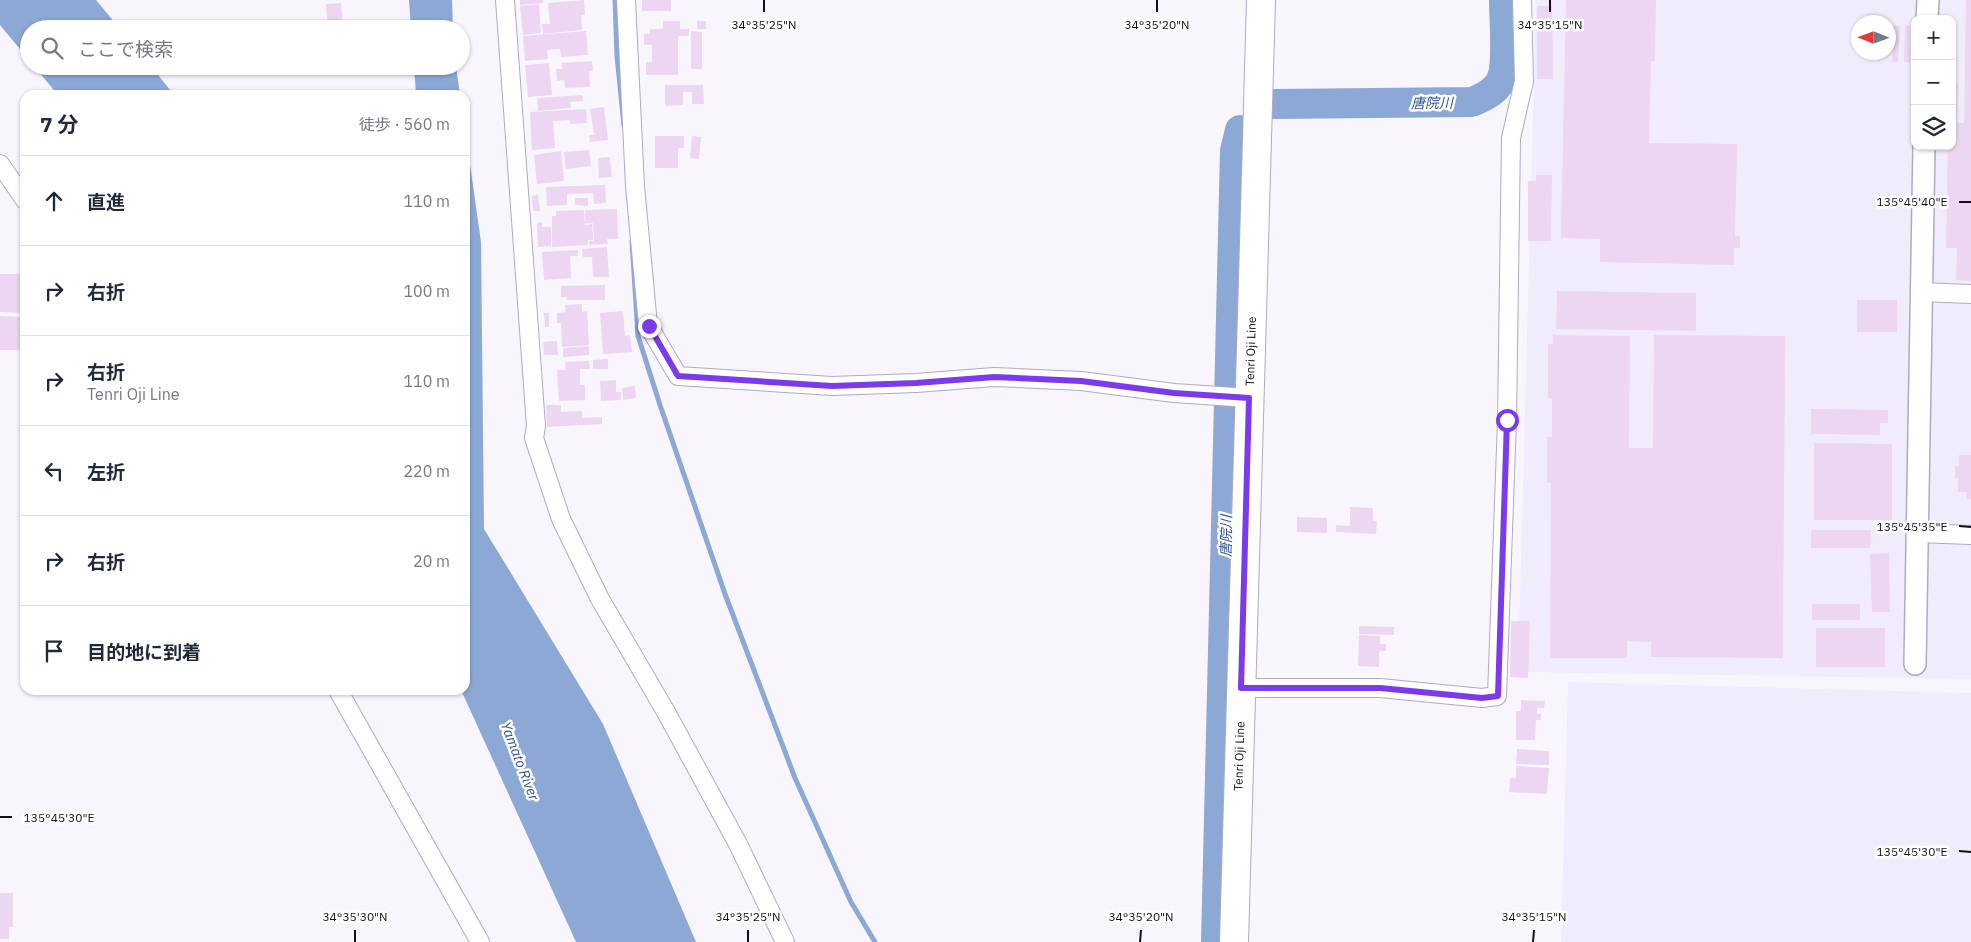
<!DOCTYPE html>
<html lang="ja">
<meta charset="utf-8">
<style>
body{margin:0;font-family:"IBM Plex Sans","Noto Sans JP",sans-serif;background:#f2f2f3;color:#1f2937}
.controls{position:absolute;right:15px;top:15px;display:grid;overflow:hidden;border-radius:10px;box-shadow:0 1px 4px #0004}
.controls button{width:45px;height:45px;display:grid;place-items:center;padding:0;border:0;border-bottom:1px solid #e0e1e3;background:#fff;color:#1f2937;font:25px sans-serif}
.compass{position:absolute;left:1851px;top:15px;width:45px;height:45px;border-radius:50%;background:#fff;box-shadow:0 1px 4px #0004;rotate:271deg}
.stop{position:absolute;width:15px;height:15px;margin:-11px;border:4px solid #7c3aed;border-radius:50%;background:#fff}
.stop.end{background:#7c3aed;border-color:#fff;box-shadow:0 1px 5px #0008}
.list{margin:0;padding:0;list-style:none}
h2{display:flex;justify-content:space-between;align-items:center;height:65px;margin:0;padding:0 20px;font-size:21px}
h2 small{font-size:16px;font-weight:400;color:#747a83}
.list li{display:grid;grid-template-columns:32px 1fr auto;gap:15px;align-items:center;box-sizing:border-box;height:90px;padding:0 20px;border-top:1px solid #e0e1e3}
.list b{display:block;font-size:19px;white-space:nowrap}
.list p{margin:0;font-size:16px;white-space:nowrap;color:#747a83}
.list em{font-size:16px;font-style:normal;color:#747a83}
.icon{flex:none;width:28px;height:28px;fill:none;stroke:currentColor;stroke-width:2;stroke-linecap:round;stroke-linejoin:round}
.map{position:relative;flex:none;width:1971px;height:942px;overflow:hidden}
.search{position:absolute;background:#fff;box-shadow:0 1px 4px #0004;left:20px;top:20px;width:450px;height:55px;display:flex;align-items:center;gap:12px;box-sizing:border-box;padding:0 18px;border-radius:28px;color:#747a83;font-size:19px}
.panel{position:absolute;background:#fff;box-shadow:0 1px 4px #0004;left:20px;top:90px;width:450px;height:605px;border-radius:15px}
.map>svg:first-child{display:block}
.built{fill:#f1ecfc;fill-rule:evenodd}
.water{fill:#8ca8d4}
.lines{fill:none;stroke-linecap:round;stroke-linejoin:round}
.stream{stroke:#8ca8d4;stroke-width:5}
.river{stroke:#8ca8d4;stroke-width:30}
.building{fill:#ecd6f2}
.minor-casing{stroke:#b1a8c7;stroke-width:20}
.tertiary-casing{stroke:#b1a8c7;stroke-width:24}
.primary-casing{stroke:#b1a8c7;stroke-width:30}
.minor{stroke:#fff;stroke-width:18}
.tertiary{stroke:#fff;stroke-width:21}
.primary{stroke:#fff;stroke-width:28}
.route{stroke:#7c3aed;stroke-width:6}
.ticks{fill:none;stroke:#130f1a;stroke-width:2}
.labels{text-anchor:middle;stroke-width:5;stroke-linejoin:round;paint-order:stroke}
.street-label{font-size:12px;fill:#130f1a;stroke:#fff}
.water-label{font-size:14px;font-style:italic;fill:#30538b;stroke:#fff}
.ticks-label{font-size:12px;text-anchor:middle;fill:#130f1a;stroke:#fff;stroke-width:5;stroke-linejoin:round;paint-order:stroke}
</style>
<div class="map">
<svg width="1971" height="942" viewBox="0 0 1971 942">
<rect width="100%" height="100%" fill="#f8f6fc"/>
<!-- built -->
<g class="built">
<path d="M1536,0H1971V679L1518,672ZM1915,19H1952V146H1915ZM1858,22H1888V52H1858Z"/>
<polygon points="1568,682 1971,693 1971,942 1561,942"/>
</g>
<!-- water -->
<g class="water">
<polygon points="0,0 96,0 120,29 29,29 29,60 0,25"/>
<polygon points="409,0 452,0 453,29 411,29"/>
<polygon points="34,66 151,66 174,95 58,95"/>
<polygon points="414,66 456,66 460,95 416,95"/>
<polygon points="465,129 481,242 484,529 603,724 696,942 576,942 461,690 465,690"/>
</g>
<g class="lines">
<!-- stream -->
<g class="stream">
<polyline points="615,0 617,56 624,126"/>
<polyline points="632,241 638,336 660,405 725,594 795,778 851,902 875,942"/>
</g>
<!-- river -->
<g class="river">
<path d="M1274,104L1472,102C1484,97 1497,91 1502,78C1508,61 1504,20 1504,0"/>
<polyline points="1216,942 1235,151 1240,130"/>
</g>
</g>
<!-- building -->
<g class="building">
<polygon points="520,0 543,0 543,3 520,5"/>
<polygon points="584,0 585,15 581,15 582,30 543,34 542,24 550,24 548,3"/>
<rect x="642" y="0" width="29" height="11"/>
<polygon points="1566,0 1656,0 1655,61 1651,61 1649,143 1737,144 1735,236 1740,236 1740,248 1734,248 1734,265 1600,262 1600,239 1561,238"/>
<polygon points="1966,0 1971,0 1971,281 1956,280 1957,248 1946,248 1948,146 1952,146 1952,82 1958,83 1957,123 1964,123"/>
<polygon points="341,3 343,29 328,29 326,4"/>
<polygon points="539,4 541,33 523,35 520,6"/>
<polygon points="1537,6 1552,6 1553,79 1537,79"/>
<polygon points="663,21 680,21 680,29 689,29 689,36 678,36 678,75 646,75 646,62 652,62 652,45 644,45 644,34 650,34 650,29 663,29"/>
<rect x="697" y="21" width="9" height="8"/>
<polygon points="1905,25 1910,26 1910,63 1904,62"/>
<polygon points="1893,26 1900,26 1898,62 1892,62"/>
<polygon points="586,31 588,55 561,57 560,49 547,50 548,59 525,61 523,36"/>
<polygon points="691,31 702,32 702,69 691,69"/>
<polygon points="592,61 593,71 589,71 590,87 565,88 564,80 557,81 556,69 562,69 562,63"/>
<polygon points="549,63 552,95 528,97 525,65"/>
<polygon points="665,85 703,85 704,104 692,104 692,92 683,92 683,105 665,106"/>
<polygon points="582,95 583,101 570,102 571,108 538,111 537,98"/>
<polygon points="604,107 608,140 590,142 589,135 594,135 590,109"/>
<polygon points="586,109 587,123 570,124 570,120 553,121 555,148 532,150 530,112"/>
<polygon points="655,136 684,136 684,148 678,148 678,168 655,168"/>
<polygon points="692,136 701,137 699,159 690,158"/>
<polygon points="589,150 591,166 566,169 564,152"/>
<polygon points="561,151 564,181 537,184 534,155"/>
<polygon points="610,157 612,177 599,178 598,158"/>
<polygon points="1536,175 1552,175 1551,241 1528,241 1528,181 1536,181"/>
<polygon points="605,185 606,203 594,204 593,193 567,194 567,205 547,206 546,187"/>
<polygon points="538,195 540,211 533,211 532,196"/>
<polygon points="575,198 588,198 588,206 575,205"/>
<polygon points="617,209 618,239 607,239 608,244 589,245 589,241 594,241 593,223 585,223 585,210"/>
<polygon points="584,210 585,225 592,224 593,240 588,240 588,245 552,247 552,216 556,216 556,211"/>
<polygon points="542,222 542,227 551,227 551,246 538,247 537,223"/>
<polygon points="607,247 609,277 593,277 592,257 583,257 582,249"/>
<polygon points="578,250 578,256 570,256 571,278 544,280 542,252"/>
<polygon points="0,274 21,274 21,313 0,312"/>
<polygon points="605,285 605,300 567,300 567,297 561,297 561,286"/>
<polygon points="1557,291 1696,293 1696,331 1556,329"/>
<rect x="1857" y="300" width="40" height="32"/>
<polygon points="582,304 582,312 587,311 589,345 562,347 561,323 557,323 557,313 566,312 565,305"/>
<polygon points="623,311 625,336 630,335 632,352 603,354 600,313"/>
<polygon points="544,313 549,313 549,327 545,327"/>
<polygon points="0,316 25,317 25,350 0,350"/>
<polygon points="1553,335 1630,336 1629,448 1653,448 1654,335 1785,336 1783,658 1651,657 1651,642 1627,641 1627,658 1550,658 1551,483 1547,483 1547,437 1552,437 1552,398 1548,398 1548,344 1553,344"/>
<polygon points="557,341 558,355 544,355 543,342"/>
<polygon points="589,346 589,355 563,357 563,348"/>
<polygon points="608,359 608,369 593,369 593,360"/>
<polygon points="589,361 590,369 580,369 580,385 585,385 585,400 559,401 557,370 566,370 565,362"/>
<polygon points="616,380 616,392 621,392 621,400 601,401 600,381"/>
<polygon points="635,386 636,398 623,400 622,388"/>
<polygon points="546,405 561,405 561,412 582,411 582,418 602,417 602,424 547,427"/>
<polygon points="1811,409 1888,410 1888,423 1880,423 1880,435 1811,434"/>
<polygon points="1814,443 1892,444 1892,520 1814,520"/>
<polygon points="1959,455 1971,455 1971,499 1966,499 1967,492 1958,492 1958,478 1955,478 1955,466 1959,466"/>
<polygon points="1350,507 1373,508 1373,521 1377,521 1376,534 1336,532 1336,525 1350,526"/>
<polygon points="1297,517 1327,518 1327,533 1297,532"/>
<polygon points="1811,530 1871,530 1870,548 1811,548"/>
<polygon points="1889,553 1890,612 1872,612 1870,554"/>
<rect x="1812" y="604" width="48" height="16"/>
<polygon points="1511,621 1530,621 1528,678 1510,677"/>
<polygon points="1359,626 1394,627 1394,635 1359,634"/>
<rect x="1816" y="628" width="69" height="39"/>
<polygon points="1359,635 1380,636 1380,644 1386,644 1386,651 1379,651 1379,667 1358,666"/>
<polygon points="1521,700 1545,701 1544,708 1537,708 1537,714 1541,714 1541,720 1536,720 1535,740 1516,740 1516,711 1521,711"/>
<polygon points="1517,749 1549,751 1549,765 1516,764"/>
<polygon points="1516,766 1549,768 1547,794 1509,792 1510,778 1516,778"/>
<polygon points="0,893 13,893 13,927 9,927 9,939 0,939"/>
</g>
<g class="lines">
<!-- minor casing -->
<g class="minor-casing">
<g id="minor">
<polyline points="505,0 536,426 534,438 561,519 600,599 666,712 738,844 785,942"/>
<polyline points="626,0 635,186 648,325 678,376 832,386 916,383 994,377 1081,381 1174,393 1249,398"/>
<polyline points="0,164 25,200"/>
<polyline points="1921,292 1971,294"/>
<polyline points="1917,533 1971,535"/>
<polyline points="1241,688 1380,688 1482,698 1497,696 1507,420 1511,138 1524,81 1522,0"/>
<polyline points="338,690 480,942"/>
</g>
</g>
<!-- tertiary casing -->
<g class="tertiary-casing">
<g id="tertiary">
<polyline points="1927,19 1928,0"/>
<polyline points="1915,664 1924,146"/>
</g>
</g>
<!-- primary casing -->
<g class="primary-casing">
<g id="primary">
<path id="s1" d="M1234,942L1261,0"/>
</g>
</g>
<!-- minor -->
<use href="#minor" class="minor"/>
<!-- tertiary -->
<use href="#tertiary" class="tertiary"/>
<!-- primary -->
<use href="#primary" class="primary"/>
</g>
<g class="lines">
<!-- route -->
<polyline class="route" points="649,326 678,376 832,386 916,383 994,377 1081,381 1174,393 1249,398 1241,688 1380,688 1482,698 1498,696 1507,420"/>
</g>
<!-- ticks -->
<path class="ticks" d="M764,12V0M1157,12V0M1550,12V0M1959,202H1971M1959,526L1971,527M0,817H12M1959,851L1971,852M355,942V930M748,942V930M1140,942L1141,930M1533,942L1534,930"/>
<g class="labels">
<!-- street labels -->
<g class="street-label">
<text dy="4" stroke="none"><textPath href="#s1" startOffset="591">Tenri Oji Line</textPath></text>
<text dy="4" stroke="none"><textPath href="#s1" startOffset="186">Tenri Oji Line</textPath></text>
</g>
<!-- water labels -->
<g class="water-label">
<text transform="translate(1432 103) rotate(-1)" y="5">唐院川</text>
<text transform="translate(1226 536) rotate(-89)" y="5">唐院川</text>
<text transform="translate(520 761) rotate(69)" y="5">Yamato River</text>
</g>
</g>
<g class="ticks-label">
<text x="764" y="29">34°35'25"N</text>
<text x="1157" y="29">34°35'20"N</text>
<text x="1550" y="29">34°35'15"N</text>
<text x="1912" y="206">135°45'40"E</text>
<text x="1912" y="531">135°45'35"E</text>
<text x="59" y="822">135°45'30"E</text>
<text x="1912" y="856">135°45'30"E</text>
<text x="355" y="921">34°35'30"N</text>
<text x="748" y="921">34°35'25"N</text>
<text x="1141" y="921">34°35'20"N</text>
<text x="1534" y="921">34°35'15"N</text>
</g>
</svg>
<div class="controls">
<button>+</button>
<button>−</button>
<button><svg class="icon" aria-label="layers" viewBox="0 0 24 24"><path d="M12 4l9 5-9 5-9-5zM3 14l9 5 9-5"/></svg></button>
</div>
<svg class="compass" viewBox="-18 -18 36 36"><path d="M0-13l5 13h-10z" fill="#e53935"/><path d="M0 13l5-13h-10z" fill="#747a83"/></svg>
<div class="stop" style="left:1507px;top:420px"></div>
<div class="stop end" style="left:649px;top:326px"></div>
<div class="search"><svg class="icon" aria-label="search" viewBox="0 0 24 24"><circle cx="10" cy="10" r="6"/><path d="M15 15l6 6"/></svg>ここで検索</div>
<section class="panel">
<h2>7 分<small>徒歩 · 560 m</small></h2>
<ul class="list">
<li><svg class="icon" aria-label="ahead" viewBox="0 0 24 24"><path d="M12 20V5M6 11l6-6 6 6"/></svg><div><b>直進</b></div><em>110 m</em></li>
<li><svg class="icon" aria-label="right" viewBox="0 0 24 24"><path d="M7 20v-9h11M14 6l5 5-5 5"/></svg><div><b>右折</b></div><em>100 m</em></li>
<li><svg class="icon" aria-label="right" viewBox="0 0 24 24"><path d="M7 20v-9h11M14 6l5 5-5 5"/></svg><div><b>右折</b><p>Tenri Oji Line</p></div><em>110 m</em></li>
<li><svg class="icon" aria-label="left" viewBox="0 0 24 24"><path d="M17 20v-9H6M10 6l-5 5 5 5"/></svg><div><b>左折</b></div><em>220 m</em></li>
<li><svg class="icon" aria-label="right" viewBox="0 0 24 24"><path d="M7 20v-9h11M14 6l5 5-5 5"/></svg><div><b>右折</b></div><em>20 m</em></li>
<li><svg class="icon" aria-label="arrive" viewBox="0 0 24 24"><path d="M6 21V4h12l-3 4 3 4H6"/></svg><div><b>目的地に到着</b></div></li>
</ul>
</section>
</div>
